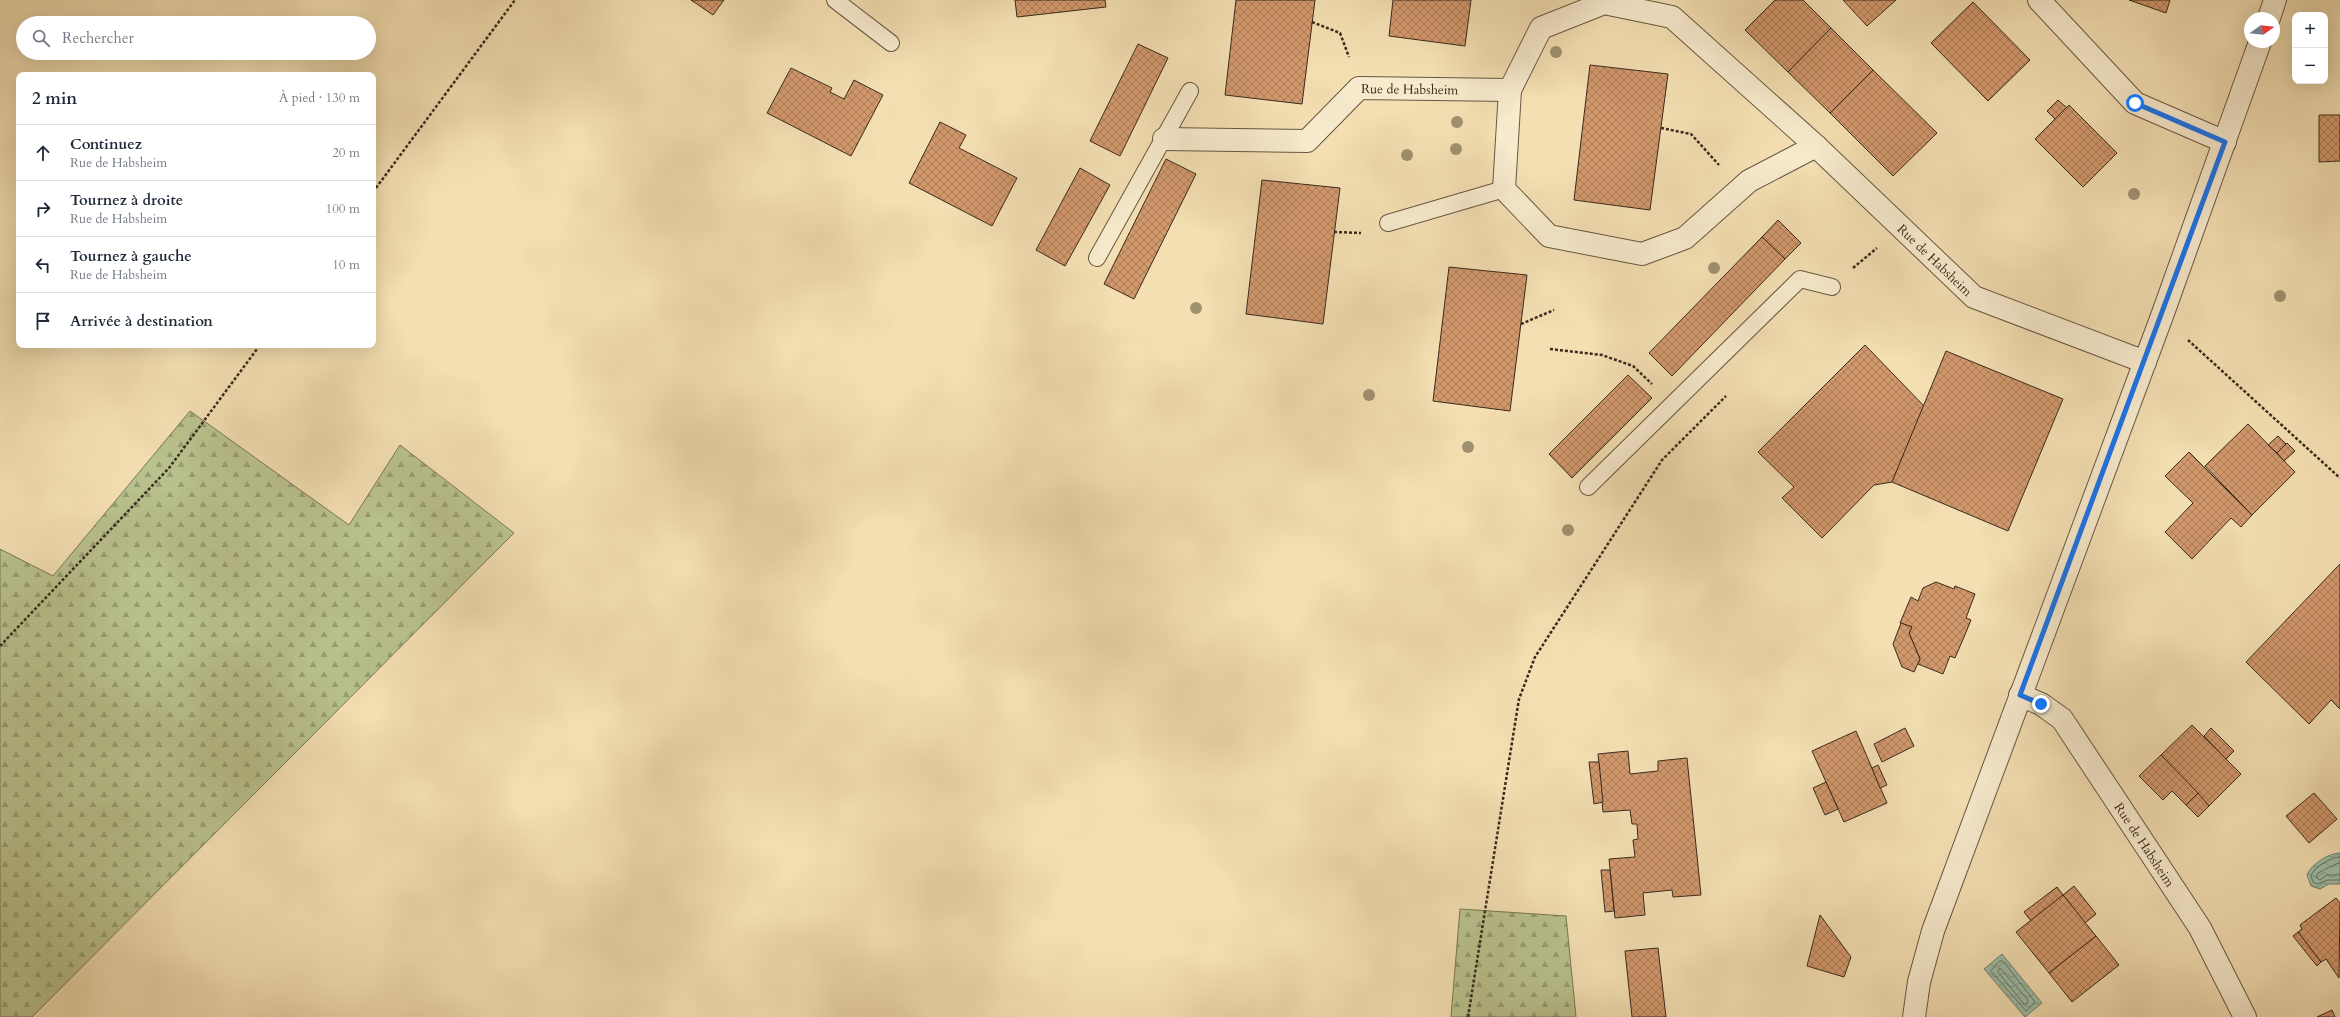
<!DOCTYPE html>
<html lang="fr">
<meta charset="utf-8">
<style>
body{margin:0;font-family:Cardo,serif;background:#f6f6f7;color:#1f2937}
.controls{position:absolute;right:12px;top:12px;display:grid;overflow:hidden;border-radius:8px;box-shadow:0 4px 16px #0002}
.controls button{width:36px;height:36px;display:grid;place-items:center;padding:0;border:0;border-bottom:1px solid #e0e1e3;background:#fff;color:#1f2937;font:20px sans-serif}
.compass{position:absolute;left:2244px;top:12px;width:36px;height:36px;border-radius:50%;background:#fff;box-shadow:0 4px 16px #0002;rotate:75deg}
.stop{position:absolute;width:12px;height:12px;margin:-9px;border:3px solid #1a73e8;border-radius:50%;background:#fff}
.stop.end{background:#1a73e8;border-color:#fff;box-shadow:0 1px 4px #0008}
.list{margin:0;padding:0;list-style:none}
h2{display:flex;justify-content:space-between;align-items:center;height:52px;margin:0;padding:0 16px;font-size:17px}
h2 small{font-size:13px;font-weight:400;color:#747a83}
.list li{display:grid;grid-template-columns:26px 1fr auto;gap:12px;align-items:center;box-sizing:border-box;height:56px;padding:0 16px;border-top:1px solid #e0e1e3}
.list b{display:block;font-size:15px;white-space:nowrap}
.list p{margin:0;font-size:13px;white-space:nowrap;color:#747a83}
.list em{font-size:13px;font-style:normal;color:#747a83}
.icon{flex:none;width:22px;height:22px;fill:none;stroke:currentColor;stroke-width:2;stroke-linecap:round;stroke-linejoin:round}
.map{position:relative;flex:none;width:2340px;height:1017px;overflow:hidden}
.search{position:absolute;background:#fff;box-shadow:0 4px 16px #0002;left:16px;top:16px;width:360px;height:44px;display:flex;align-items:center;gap:10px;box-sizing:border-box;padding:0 14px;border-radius:22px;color:#747a83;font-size:15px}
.panel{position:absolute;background:#fff;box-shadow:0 4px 16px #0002;left:16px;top:72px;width:360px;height:276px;border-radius:8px}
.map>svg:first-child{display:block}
.forest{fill:url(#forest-firs);stroke:#7a7656}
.water{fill:url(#water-waves);stroke:#758270}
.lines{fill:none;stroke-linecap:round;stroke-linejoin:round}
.shore{stroke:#6b7462;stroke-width:1}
.building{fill:url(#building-cross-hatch);stroke:#3a2a1d}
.lane-casing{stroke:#685742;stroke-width:18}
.street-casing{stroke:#685742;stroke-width:24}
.path{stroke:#3a2a1d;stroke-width:2.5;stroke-dasharray:3 2;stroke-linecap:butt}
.lane{stroke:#f7eacd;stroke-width:16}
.street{stroke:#f7eacd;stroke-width:22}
.tree{fill:#9f906f}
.route{stroke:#1a73e8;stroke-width:5}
.labels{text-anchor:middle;stroke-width:3;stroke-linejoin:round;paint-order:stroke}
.street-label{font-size:13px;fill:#3a2a1d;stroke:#f7eacd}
</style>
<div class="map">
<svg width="2340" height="1017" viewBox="0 0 2340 1017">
<defs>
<pattern id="forest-firs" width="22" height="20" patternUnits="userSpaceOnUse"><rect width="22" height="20" fill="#b9c28e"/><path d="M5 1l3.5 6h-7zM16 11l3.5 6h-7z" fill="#979e73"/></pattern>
<pattern id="water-waves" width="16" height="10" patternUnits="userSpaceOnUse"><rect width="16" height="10" fill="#9cbda8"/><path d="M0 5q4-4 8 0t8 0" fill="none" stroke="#809a88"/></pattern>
<pattern id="building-cross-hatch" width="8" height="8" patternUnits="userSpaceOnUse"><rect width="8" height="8" fill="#d1986c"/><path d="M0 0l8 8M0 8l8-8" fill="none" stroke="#ab7c58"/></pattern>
</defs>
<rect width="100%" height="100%" fill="#f3dfb2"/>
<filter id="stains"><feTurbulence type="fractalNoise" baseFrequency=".005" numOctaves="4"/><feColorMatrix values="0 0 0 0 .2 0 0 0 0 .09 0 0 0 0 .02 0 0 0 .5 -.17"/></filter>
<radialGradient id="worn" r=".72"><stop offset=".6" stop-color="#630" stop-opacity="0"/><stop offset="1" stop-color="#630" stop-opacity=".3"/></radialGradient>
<!-- forest -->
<g class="forest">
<polygon points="190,411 349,525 400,445 514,533 32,1017 0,1017 0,549 53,576"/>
<polygon points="1460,909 1566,916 1576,1017 1451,1017"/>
</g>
<!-- water -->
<g class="water">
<path d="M2340,853V884H2329L2320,889L2311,886L2307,875C2311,864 2329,853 2340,853Z"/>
<polygon points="2002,954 2042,1003 2025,1017 1984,969"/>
</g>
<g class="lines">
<!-- shore -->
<g class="shore">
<path d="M2340,857C2331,857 2314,867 2311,876L2313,882L2317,884L2328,880H2340"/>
<polyline points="2340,862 2318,873 2316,877 2320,880 2327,875 2340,875"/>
<polygon points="2000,961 2003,961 2035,1002 2026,1011 1991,971"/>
<polygon points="2000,968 2028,1000 2027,1004 2024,1004 1998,972"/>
</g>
</g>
<!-- building -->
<g class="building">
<polygon points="691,0 724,0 713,15"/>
<polygon points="1015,0 1105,0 1106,7 1017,17"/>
<polygon points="1236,0 1315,0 1302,104 1225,95"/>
<polygon points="1393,0 1471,0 1465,46 1389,36"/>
<polygon points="1775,0 1803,0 1831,28 1788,72 1745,30"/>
<polygon points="1843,0 1896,0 1867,26"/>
<polygon points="2129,0 2170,0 2166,13"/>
<polygon points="1973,2 2030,60 1988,101 1931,43"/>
<polygon points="1831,28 1873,70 1830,113 1788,72"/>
<polygon points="1138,44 1168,58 1120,156 1090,141"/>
<polygon points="1590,65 1668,74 1650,210 1574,200"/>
<polygon points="791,68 832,88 830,92 844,99 854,80 883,95 851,156 767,113"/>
<polygon points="1873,70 1937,133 1893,176 1830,113"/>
<polygon points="2058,100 2067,108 2055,119 2047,111"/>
<polygon points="2069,105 2117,153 2083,187 2035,139"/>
<polygon points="2319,115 2340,115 2340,161 2319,162"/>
<polygon points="940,122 966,135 959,148 1017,178 992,226 909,183"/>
<polygon points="1166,159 1196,174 1134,299 1104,284"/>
<polygon points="1080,168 1110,185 1065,266 1036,250"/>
<polygon points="1262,180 1340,188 1323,324 1246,314"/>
<polygon points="1778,220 1801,243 1785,259 1762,237"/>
<polygon points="1762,237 1785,259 1672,376 1649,353"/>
<polygon points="1449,267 1527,275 1510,411 1433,401"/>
<polygon points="1865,345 1924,406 1892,482 1874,485 1822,538 1782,498 1794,487 1758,452"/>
<polygon points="1946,351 2063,399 2008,531 1892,482"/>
<polygon points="1628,375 1652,398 1572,478 1549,454"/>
<polygon points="2248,424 2295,472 2252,515 2205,466"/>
<polygon points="2278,436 2286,444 2277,453 2268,445"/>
<polygon points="2287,443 2295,451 2284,461 2277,453"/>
<polygon points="2189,452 2252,515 2241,527 2231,518 2192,559 2165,532 2193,503 2165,476"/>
<polygon points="2340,564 2340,709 2331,700 2309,724 2246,662"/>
<polygon points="1936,582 1954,589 1955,586 1975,594 1966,618 1971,620 1964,637 1955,658 1950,656 1943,674 1918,664 1920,659 1909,633 1912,627 1900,623 1911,597 1918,601 1923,588"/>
<polygon points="1901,623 1912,627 1909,633 1920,659 1914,672 1902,667 1893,644"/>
<polygon points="2192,725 2241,774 2209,806 2161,755"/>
<polygon points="1905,728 1914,746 1882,762 1874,744"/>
<polygon points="2211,728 2234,751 2226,759 2204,736"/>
<polygon points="1856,731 1887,803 1844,822 1812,751"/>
<polygon points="1628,751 1630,774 1658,771 1658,761 1687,758 1701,895 1673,897 1672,890 1643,893 1645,915 1615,918 1609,859 1635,857 1633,840 1638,839 1637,824 1632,824 1630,810 1603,812 1598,754"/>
<polygon points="2161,755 2198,793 2186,805 2172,791 2163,800 2139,776"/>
<polygon points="1589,762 1599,762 1603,802 1594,804"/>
<polygon points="1878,765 1887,785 1880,788 1872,768"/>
<polygon points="1826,782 1838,809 1825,815 1813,788"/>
<polygon points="2198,793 2209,806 2198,817 2186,805"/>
<polygon points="2314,793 2337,819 2309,843 2286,816"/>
<polygon points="1601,870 1610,870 1614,911 1605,912"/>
<polygon points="2074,886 2096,914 2085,923 2063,895"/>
<polygon points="2057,887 2063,895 2031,921 2024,912"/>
<polygon points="2063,895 2096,936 2049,973 2016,932"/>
<polygon points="2336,898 2340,903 2339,978 2326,959 2321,962 2298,932 2302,929 2300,925"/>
<polygon points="1820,915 1851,957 1844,977 1807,966"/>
<polygon points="2298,932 2321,962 2317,966 2293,936"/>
<polygon points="2096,936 2119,965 2072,1002 2049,973"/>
<polygon points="1658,948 1666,1017 1632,1017 1625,951"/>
<polygon points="2332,1010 2335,1017 2317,1017"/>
</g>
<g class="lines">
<!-- lane casing -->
<g class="lane-casing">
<g id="lane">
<polyline points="835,0 891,43"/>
<polyline points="1388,223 1504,189"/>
<polyline points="1097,258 1190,91"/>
<polyline points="1588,487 1800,279 1832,287"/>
</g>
</g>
<!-- street casing -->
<g class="street-casing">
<g id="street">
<polyline points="2039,0 2135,103 2225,142"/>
<polyline points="2269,18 2275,0"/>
<polyline points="1510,90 1504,189 1549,236 1642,254 1685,238 1749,181 1816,146"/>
<path id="s1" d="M1164,139L1307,141L1359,88L1510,90L1541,28L1604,3L1672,17L1816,146L1974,297L2145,362"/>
<path id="s2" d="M2020,695L2041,704L2062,719L2200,928L2245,1017"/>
<polyline points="1914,1017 1919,982 1933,931 2162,316 2260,42"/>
</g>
</g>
<!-- path -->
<g class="path">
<polyline points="1312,22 1340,33 1349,57"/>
<polyline points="1661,128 1691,134 1719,165"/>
<polyline points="373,192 515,0"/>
<polyline points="1334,232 1361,233"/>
<polyline points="1853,268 1877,248"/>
<polyline points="1521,324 1554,310"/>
<polyline points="2188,340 2340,478"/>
<polyline points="1550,349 1602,355 1633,366 1652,384"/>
<polyline points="0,646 169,468 260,345"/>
<polyline points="1468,1017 1519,699 1535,657 1662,460 1726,396"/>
</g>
<!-- lane -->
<use href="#lane" class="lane"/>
<!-- street -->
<use href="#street" class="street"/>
</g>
<!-- trees -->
<g class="tree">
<circle cx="1556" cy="52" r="6"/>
<circle cx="1457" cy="122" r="6"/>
<circle cx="1456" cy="149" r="6"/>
<circle cx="1407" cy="155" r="6"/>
<circle cx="2134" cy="194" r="6"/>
<circle cx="1714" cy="268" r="6"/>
<circle cx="2280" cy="296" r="6"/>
<circle cx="1196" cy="308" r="6"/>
<circle cx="1369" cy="395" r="6"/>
<circle cx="1468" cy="447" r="6"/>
<circle cx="1568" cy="530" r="6"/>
</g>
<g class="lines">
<!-- route -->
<polyline class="route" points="2041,704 2020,695 2225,142 2135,103"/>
</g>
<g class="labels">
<!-- street labels -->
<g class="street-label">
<text dy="5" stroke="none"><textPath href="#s1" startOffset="268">Rue de Habsheim</textPath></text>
<text dy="5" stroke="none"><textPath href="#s1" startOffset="933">Rue de Habsheim</textPath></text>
<text dy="5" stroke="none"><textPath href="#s2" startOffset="199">Rue de Habsheim</textPath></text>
</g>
</g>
<rect width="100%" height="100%" filter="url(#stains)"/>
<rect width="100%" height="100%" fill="url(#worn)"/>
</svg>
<div class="controls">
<button>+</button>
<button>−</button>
</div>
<svg class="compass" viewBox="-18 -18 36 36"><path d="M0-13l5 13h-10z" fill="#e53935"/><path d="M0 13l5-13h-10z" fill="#747a83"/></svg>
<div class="stop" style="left:2135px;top:103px"></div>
<div class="stop end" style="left:2041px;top:704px"></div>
<div class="search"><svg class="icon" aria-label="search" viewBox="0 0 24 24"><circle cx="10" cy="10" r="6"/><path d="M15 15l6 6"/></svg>Rechercher</div>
<section class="panel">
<h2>2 min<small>À pied · 130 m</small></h2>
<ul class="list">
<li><svg class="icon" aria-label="ahead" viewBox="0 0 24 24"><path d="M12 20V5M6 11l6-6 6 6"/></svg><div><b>Continuez</b><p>Rue de Habsheim</p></div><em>20 m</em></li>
<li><svg class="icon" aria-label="right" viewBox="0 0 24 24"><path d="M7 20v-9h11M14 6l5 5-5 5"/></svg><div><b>Tournez à droite</b><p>Rue de Habsheim</p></div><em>100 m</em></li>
<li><svg class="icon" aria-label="left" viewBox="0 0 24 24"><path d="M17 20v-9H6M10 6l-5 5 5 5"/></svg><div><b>Tournez à gauche</b><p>Rue de Habsheim</p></div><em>10 m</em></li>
<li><svg class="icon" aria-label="arrive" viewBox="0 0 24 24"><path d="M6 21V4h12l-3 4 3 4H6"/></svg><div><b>Arrivée à destination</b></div></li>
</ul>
</section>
</div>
